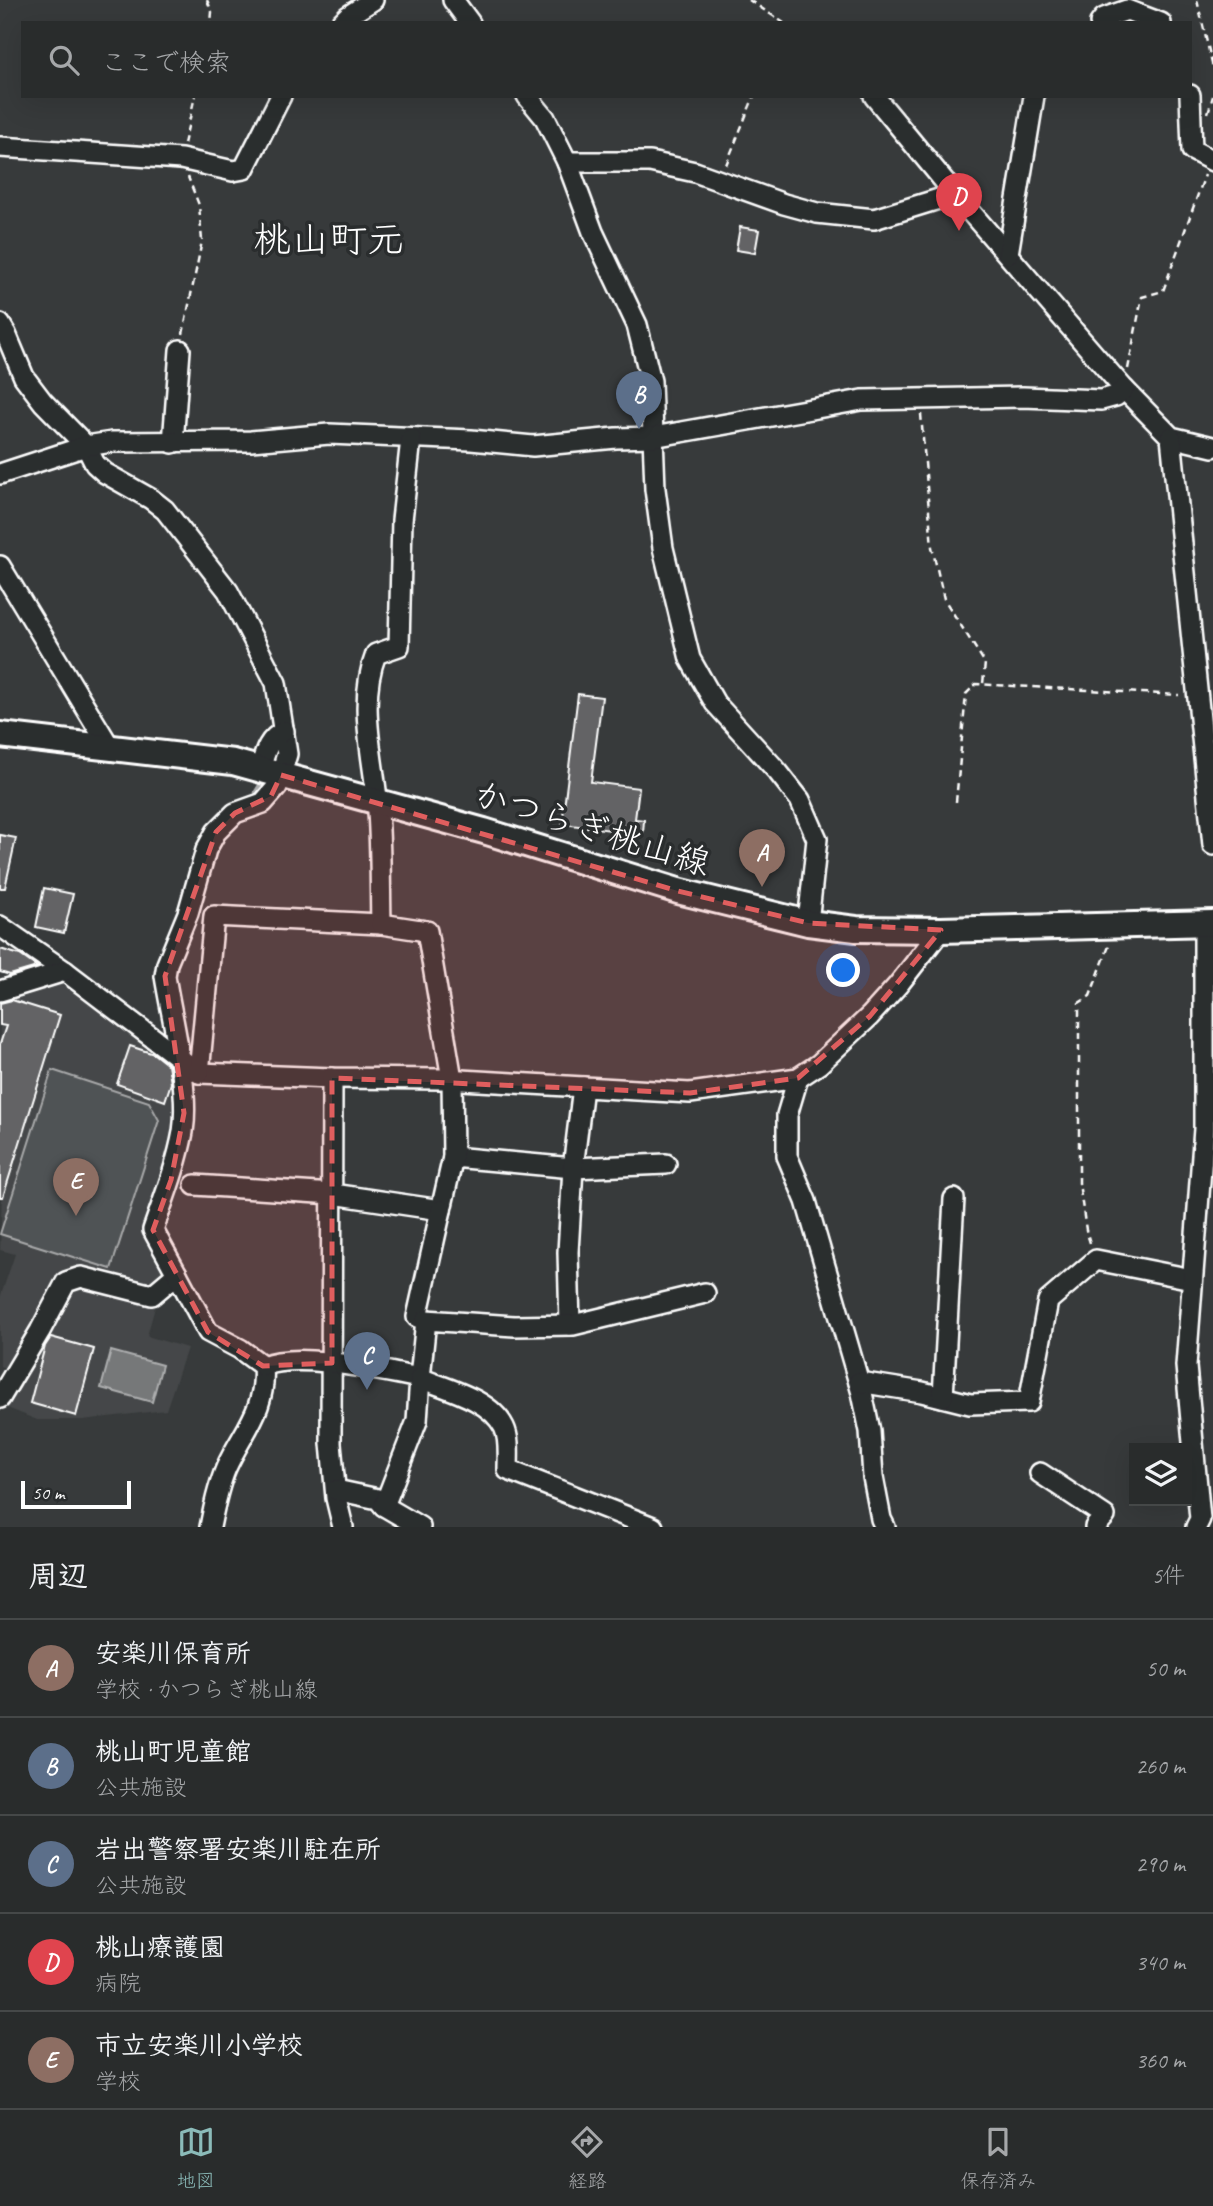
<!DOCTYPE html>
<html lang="ja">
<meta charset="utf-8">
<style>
body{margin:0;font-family:Caveat,"Klee One",sans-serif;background:#353838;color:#f1f3f6}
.controls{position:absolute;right:21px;bottom:21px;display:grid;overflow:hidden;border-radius:0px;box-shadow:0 7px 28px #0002}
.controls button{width:63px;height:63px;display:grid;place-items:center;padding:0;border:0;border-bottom:2px solid #454848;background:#292c2c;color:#f1f3f6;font:35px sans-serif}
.scale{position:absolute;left:21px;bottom:18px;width:110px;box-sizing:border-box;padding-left:7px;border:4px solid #fff;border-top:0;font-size:19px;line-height:24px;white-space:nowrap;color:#fff;-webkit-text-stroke:5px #2a2d2e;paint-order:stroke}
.you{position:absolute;left:844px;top:971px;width:24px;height:24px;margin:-18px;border:5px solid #fff;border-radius:50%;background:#1a73e8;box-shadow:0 0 0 10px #1a73e833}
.badge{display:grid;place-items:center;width:46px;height:46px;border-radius:50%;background:#8bbbb9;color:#fff;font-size:23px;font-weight:700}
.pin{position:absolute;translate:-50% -58px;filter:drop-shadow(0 2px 4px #0008)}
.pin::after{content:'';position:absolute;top:37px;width:24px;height:21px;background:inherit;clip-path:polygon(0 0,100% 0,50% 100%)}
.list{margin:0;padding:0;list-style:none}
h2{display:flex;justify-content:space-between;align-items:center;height:91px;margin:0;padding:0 28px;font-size:30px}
h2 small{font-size:23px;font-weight:400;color:#a5a7a9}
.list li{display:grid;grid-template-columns:46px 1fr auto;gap:21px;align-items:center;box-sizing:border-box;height:98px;padding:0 28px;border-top:2px solid #454848}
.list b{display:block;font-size:26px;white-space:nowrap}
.list p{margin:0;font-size:23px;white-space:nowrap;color:#a5a7a9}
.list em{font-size:23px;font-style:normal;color:#a5a7a9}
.icon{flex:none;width:38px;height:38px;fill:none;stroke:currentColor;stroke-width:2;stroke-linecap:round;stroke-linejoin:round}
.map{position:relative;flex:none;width:1213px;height:1527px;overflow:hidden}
.search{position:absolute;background:#292c2c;box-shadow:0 7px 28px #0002;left:21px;right:21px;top:21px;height:77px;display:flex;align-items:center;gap:18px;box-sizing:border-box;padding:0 24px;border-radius:0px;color:#a5a7a9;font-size:26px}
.sheet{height:581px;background:#292c2c}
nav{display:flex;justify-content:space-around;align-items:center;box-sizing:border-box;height:98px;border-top:2px solid #454848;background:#292c2c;font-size:19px;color:#a5a7a9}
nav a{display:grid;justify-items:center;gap:4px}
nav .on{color:#8bbbb9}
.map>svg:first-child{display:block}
.built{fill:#444748}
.green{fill:#505354;stroke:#a8a9aa;stroke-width:2}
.water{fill:#767879;stroke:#adaeaf;stroke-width:2}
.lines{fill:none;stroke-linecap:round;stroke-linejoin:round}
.stream{stroke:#adaeaf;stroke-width:4.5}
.building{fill:#636465;stroke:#fff;stroke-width:2}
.minor-casing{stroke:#fff;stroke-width:24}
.major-casing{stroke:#fff;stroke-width:30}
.path{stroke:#fff;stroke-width:2.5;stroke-dasharray:7 5;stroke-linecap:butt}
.minor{stroke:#2a2d2e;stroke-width:19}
.major{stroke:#2a2d2e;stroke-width:24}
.marked{fill:#e05e5e;fill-opacity:0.2;stroke:#e05e5e;stroke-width:5;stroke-dasharray:14 9;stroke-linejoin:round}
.labels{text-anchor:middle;stroke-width:7;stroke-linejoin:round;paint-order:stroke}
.street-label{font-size:35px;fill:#fff;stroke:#2a2d2e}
.quarter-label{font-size:38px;fill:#fff;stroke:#2a2d2e}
</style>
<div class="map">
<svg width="1213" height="1527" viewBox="0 0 1213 1527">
<rect width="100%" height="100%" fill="#373a3b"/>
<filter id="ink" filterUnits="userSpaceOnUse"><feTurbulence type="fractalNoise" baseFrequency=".0143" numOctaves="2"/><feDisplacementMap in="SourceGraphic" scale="14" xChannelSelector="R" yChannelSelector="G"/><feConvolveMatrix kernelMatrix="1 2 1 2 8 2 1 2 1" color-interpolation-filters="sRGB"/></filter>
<g filter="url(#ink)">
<!-- built -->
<polygon class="built" points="62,980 171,1059 180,1119 147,1233 177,1280 159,1293 147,1336 187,1348 166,1410 83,1420 37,1420 0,1405 9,1370 0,1366 0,1298 15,1254 0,1250 2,1193 0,1192 0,1003 1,1000"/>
<!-- green -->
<polygon class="green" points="52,1070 149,1102 159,1120 111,1269 0,1234"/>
<!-- water -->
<polygon class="water" points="111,1351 162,1365 152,1402 101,1388"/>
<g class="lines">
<!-- stream -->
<polyline class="stream" points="256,792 264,779"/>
</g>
<!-- building -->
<g class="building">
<polygon points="740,227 759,230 755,253 736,250"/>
<polygon points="578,694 602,697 591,782 639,788 635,819 644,820 643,834 562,824"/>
<polygon points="0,835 16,838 5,888 0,888"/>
<polygon points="44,888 73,894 64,933 36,927"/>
<polygon points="0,949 20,955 37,967 10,975 0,972"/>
<polygon points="12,1000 60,1015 3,1197 0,1197 0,1044 6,1026 0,1025 0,1003"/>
<polygon points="130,1046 154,1054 168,1065 171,1083 165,1101 117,1084"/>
<polygon points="51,1337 94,1349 76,1416 30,1403 45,1346"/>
</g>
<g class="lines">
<!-- minor casing -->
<g class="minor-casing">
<g id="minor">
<polyline points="453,0 470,23"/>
<polyline points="341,23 348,16 373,0"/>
<polyline points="1100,23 1104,18 1127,10 1161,23"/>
<polyline points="1190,95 1192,150 1213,161"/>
<polyline points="527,96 545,118 567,162 593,232 637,325 651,381 655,489 663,548 690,659 715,703 778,772 800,800 817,839 808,923"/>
<polyline points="874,96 955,194 1124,389 1171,437 1213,447"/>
<polyline points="0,147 181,159 233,171 244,169 281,96"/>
<polyline points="567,162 650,162 695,172 784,204 817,213 874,219 955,194"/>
<polyline points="1008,254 1034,96"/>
<path d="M0,324L6,334L24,377L43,402L86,446L95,464L105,473L151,499L165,510L228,591L276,683L287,754L277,787L263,803L235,813L216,832L206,850L188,913L167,964L165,976C172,1020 190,1088 183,1132C177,1165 164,1198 153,1230L177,1274L152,1295L81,1277L66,1282L40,1331L0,1398"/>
<polyline points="1171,437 1213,845"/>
<polyline points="173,443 180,350"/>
<polyline points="0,474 86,446 112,442 251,441 329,434 471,440 533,446 616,438 653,437 862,400 1023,397 1101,400 1116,396 1124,389"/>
<polyline points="0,566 109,746"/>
<path d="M260,769C265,752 268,739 284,731"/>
<polyline points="0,926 65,971 199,1073 332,1078 444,1079 690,1093 798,1078 819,1064 870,1016 898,985 941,930"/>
<polyline points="0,991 65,971"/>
<path d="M199,1073L214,916L381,924C380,883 381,841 377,799C372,751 358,700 376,654L399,646L402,520L411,439"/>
<polyline points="332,1078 331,1443 336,1498 343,1527"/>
<polyline points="798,1078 787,1115 787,1156 806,1201 862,1393 870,1431 873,1477 881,1519 885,1527"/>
<polyline points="453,1157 573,1168 666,1164"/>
<polyline points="195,1185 333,1194 441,1210 453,1157 452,1079 427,931 381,924"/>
<path d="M177,1274L208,1332L240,1349L263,1366C267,1410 242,1432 226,1468C218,1487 214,1507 210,1527"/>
<polyline points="426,1320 417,1317 441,1210"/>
<polyline points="570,1325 568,1252 573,1168 583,1087"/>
<path d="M263,1366C300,1351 380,1371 420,1378L426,1320L514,1326L573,1325L705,1293"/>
<polyline points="859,1382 922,1392 970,1404 1029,1402 1048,1301 1096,1260 1192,1279"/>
<polyline points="943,1397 954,1199"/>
<polyline points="1040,1473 1105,1516 1095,1527"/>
<polyline points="336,1490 378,1499 384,1506 420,1527"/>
<path d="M384,1506L417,1421L420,1378C447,1389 490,1399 504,1427C510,1439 508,1456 508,1470L653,1527"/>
<polyline points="1196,1527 1200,1519 1186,1366 1204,1129 1204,923"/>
</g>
</g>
<!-- major casing -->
<g class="major-casing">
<polyline id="major" points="0,735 233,762 484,831 678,891 808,923 856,929 941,930 1213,923"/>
</g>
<!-- path -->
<g class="path">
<polyline points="207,0 212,12 211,23"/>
<polyline points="749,0 784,23"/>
<polyline points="1197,0 1213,68"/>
<polyline points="1208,113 1213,96"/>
<polyline points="184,144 195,96"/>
<polyline points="726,165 754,96"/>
<polyline points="183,334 202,241 199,205 188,177"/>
<polyline points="1128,369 1142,297 1163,291 1205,175"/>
<polyline points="921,414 932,547 944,599 985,663 983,684"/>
<polyline points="956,802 966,694 976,684 1179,695"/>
<polyline points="1090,1243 1086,1230 1079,1183 1079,1003 1090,996 1109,946"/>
</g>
<!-- minor -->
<use href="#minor" class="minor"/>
<!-- major -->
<use href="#major" class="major"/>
</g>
</g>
<!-- marked area -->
<path class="marked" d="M281,775L678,891L808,923L941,930L870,1016L798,1078L690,1093L332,1078V1363L263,1366L208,1332L153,1230L171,1180L184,1113L165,976L216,832L235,813L271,796Z"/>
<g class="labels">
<!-- street labels -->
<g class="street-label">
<text transform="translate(592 828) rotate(17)" y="12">かつらぎ桃山線</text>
</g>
<!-- quarter labels -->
<g class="quarter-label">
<text x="329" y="252">桃山町元</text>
</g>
</g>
</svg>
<div class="controls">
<button><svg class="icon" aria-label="layers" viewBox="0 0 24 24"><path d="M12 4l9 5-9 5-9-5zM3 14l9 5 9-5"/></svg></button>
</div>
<div class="scale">50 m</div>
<div class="you"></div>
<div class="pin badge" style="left:762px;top:887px;background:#8d6e63">A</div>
<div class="pin badge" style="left:639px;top:429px;background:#5c6f8a">B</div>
<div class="pin badge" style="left:367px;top:1390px;background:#5c6f8a">C</div>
<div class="pin badge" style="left:959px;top:231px;background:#e0444e">D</div>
<div class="pin badge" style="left:76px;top:1216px;background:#8d6e63">E</div>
<div class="search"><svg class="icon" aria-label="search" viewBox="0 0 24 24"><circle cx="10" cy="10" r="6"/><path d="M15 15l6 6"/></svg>ここで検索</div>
</div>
<section class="sheet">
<h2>周辺<small>5件</small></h2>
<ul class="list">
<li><span class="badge" style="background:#8d6e63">A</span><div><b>安楽川保育所</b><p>学校 · かつらぎ桃山線</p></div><em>50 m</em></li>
<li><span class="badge" style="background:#5c6f8a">B</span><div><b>桃山町児童館</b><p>公共施設</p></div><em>260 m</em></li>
<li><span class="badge" style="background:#5c6f8a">C</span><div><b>岩出警察署安楽川駐在所</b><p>公共施設</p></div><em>290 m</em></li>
<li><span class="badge" style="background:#e0444e">D</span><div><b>桃山療護園</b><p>病院</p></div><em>340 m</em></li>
<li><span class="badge" style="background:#8d6e63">E</span><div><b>市立安楽川小学校</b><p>学校</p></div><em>360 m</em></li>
</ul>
</section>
<nav>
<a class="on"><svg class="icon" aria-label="map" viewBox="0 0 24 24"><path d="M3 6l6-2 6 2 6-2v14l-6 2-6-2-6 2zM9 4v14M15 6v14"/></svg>地図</a>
<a><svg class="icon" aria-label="directions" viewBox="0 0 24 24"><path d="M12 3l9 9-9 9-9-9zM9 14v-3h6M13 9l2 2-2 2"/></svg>経路</a>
<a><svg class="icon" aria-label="saved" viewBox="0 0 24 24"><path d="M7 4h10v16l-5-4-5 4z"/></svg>保存済み</a>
</nav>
